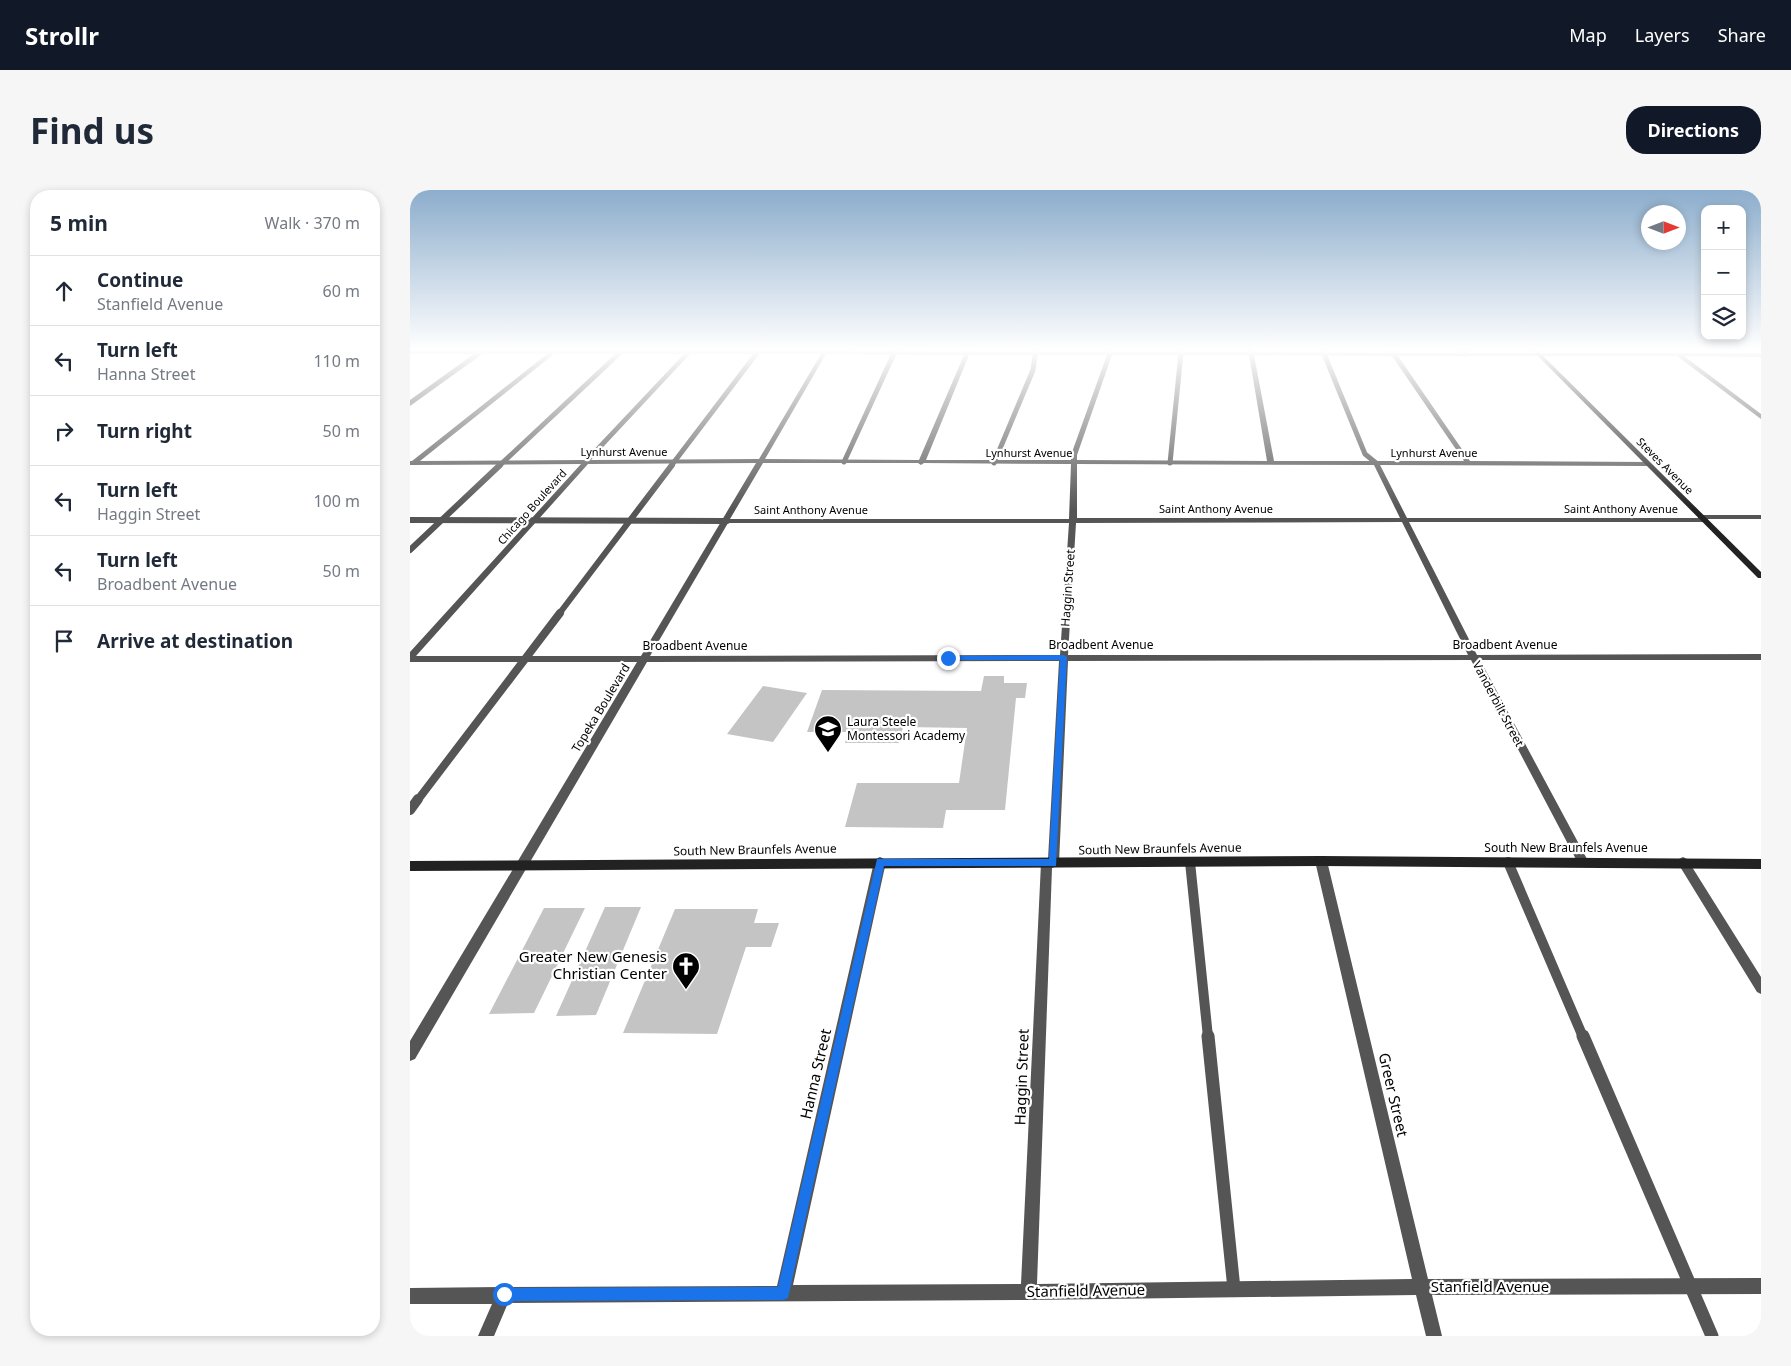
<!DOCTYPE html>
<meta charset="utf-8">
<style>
body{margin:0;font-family:"Noto Sans",sans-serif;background:#f6f6f7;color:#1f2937}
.controls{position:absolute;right:15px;top:15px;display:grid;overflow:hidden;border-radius:10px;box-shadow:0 2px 8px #0003}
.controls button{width:45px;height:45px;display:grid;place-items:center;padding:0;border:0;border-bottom:1px solid #e0e1e3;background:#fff;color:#1f2937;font:25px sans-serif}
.compass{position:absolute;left:1231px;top:15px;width:45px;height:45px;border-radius:50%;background:#fff;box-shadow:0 2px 8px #0003;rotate:90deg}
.stop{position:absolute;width:15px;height:15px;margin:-11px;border:4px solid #1a73e8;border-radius:50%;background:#fff}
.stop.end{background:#1a73e8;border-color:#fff;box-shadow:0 1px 5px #0008}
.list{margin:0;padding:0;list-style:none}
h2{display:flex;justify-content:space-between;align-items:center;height:65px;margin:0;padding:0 20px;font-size:21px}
h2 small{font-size:16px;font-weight:400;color:#747a83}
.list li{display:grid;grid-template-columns:32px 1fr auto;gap:15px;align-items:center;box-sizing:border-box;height:70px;padding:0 20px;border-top:1px solid #e0e1e3}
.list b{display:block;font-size:19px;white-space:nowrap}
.list p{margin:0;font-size:16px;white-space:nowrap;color:#747a83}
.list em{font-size:16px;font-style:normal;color:#747a83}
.icon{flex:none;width:28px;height:28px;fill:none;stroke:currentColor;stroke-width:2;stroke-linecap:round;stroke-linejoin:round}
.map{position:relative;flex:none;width:1351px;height:1146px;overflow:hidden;border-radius:20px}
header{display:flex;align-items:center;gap:30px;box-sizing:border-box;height:70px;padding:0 25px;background:#111827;color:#fff}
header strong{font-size:24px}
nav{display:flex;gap:28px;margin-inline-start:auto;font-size:18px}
.intro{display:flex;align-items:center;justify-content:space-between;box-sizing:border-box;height:120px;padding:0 30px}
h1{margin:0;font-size:35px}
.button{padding:12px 22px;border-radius:20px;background:#111827;color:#fff;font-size:18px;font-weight:700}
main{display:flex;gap:30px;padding:0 30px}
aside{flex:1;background:#fff;border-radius:20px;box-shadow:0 2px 8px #0003}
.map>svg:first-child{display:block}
.building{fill:#c4c4c4}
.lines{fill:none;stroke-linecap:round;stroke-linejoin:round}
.lane-far4{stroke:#555;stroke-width:5}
.lane-far3{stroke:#555;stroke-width:6}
.lane-far2{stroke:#555;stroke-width:8}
.lane-far1{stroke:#555;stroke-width:10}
.lane{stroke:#555;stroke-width:13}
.street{fill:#555;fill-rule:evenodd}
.secondary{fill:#222;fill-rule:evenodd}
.route{fill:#1a73e8}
.labels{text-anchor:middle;stroke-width:4.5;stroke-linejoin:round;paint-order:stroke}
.far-street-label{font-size:11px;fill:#000;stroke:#fff}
.street-label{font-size:12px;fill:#000;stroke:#fff}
.poi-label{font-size:12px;fill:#000;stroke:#fff;text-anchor:start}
.near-poi-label{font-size:15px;fill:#000;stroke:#fff;text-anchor:end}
.near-street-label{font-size:15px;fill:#000;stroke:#fff}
</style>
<header>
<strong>Strollr</strong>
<nav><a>Map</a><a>Layers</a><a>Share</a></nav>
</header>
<div class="intro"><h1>Find us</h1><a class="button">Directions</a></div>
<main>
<aside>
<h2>5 min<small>Walk · 370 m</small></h2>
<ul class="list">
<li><svg class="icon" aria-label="ahead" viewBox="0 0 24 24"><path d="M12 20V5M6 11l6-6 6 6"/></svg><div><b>Continue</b><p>Stanfield Avenue</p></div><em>60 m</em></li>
<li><svg class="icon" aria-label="left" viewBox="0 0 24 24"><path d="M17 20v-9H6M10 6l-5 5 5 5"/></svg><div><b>Turn left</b><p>Hanna Street</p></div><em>110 m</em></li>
<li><svg class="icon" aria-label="right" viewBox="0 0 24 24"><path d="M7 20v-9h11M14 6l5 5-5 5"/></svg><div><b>Turn right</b></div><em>50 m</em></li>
<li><svg class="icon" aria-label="left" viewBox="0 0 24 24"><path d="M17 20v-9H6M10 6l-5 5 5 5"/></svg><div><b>Turn left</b><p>Haggin Street</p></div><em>100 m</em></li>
<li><svg class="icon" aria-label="left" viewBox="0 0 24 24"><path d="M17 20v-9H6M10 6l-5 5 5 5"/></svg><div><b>Turn left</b><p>Broadbent Avenue</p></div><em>50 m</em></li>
<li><svg class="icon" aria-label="arrive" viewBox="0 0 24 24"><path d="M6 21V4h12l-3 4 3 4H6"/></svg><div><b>Arrive at destination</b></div></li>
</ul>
</aside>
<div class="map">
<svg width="1351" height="1146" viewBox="0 0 1351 1146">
<rect width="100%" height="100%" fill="#fff"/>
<!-- building -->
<g class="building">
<polygon points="574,486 594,486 594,493 617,493 615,508 606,508 595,620 536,620 533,638 435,637 447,593 549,593 557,538 493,537 489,553 435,553 438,542 397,542 412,500 571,501"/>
<polygon points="353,496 397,503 363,552 317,544"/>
<polygon points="195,717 231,717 186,825 146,826"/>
<polygon points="134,718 175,718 124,823 79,824"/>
<polygon points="265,719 348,719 344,733 369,733 361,757 336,757 307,844 213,843"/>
</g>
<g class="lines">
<!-- lane-far4 -->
<g class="lane-far4">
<polyline points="912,159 955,264 966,273"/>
<polyline points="1052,159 1056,164"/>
<polyline points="0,213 75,159"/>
<polyline points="434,272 486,159"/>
<polyline points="584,273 623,180 626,159"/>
<polyline points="760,273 771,163"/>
<polyline points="89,276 214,159"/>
<polyline points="261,276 350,159"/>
</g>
<!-- lane-far3 -->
<g class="lane-far3">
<polyline points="0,330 317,331"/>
<polyline points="0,360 90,275"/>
<polyline points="149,424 262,275"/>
</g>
<!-- lane-far2 -->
<polyline class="lane-far2" points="7,611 150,423"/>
<!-- lane-far1 -->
<g class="lane-far1">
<polyline points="0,620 8,609"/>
<polyline points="780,672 798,847"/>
<polyline points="1098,672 1173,847"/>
</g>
<!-- lane -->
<g class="lane">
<polyline points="798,846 824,1099"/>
<polyline points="1173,846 1302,1146"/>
</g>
<!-- street -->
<g class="street">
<path d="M279,159H283V161H413L414,159H419L418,161L555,162L556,159H561L560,162H697V159H703L702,162H838L837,159H843V162L980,163L979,159H983L985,163H1351V167L1274,166L1351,224V229L1267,166H988L1060,271L1238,272L1241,274L1238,276L970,275L997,328H1288V325H1351V329H1298V332H999L1067,465L1351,464V470H1070L1177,669L1179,672L1177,675L1173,677L1169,675L1061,470L658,471L649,673L647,676L642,678L627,1094L1002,1089L905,671L907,668L911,666L915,668L917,671L1018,1089L1351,1088V1104L1022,1105L1032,1146H1016L1006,1105L619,1110L98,1113L84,1146H68L82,1114H0V1098L91,1097L94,1096L97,1097L367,1096L464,672L466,669L470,667L474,669L476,672L383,1095L611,1094L631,673L633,670L638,669L649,471L237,472L5,869L0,871V851L227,472H0V462L171,274L0,275V271H2L137,164H0V160L277,161ZM144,164H274L174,270L10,271ZM280,164H411L349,269L181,270ZM416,164L554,165L509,270L355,269ZM559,165H697L661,265V270H516ZM702,165H839L857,271L667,270V265ZM844,165L982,166L1054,271H864ZM346,273L231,466H6L178,274ZM353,273H508L511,275L514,273L661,274L659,329H320ZM667,274L964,275L990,328H667ZM992,332L1058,465H658L666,333ZM318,333H659L650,465L240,466Z"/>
<polygon points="1273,667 1277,669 1351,787 1351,804 1347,802 1269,675 1267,672 1269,669"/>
</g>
<!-- secondary -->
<g class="secondary">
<polygon points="1,159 7,159 0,164"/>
<polygon points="1121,159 1126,159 1351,382 1351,388 1348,388"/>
<polygon points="911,666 1351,669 1351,679 911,676 0,681 0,671"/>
</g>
</g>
<!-- sky -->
<linearGradient id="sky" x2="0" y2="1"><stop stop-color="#8cadcc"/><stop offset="0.5" stop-color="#fff"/><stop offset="1" stop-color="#fff" stop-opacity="0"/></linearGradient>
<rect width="1351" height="320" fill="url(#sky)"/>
<!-- route -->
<polygon class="route" points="654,465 657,467 646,676 474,676 378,1108 373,1110 94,1111 89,1109 87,1104 89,1100 94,1098 368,1097 467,669 639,669 650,470 538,470 535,468 538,466"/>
<!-- icons -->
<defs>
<g id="school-pin" transform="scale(1.4375)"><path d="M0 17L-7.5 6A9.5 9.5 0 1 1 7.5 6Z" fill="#000" stroke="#fff"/><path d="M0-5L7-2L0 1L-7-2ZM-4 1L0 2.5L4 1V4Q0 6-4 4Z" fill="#fff"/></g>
<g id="church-pin" transform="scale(1.4375)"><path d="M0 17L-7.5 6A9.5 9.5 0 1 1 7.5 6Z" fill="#000" stroke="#fff"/><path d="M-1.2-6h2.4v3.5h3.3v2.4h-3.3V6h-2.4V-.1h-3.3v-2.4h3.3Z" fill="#fff"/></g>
</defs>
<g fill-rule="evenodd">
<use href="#school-pin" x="418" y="539"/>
<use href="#church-pin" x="276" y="776"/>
</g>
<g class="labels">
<!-- far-street labels -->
<g class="far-street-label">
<text x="214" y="266">Lynhurst Avenue</text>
<text x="619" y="267">Lynhurst Avenue</text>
<text x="1024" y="267">Lynhurst Avenue</text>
<text transform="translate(1255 276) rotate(45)" y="4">Steves Avenue</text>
<text transform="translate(122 317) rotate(-48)" y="4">Chicago Boulevard</text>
<text x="806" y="323">Saint Anthony Avenue</text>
<text x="1211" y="323">Saint Anthony Avenue</text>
<text x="401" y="324">Saint Anthony Avenue</text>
</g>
<!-- street labels -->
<g class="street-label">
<text transform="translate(658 398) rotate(-86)" y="4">Haggin Street</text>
<text x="691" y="459">Broadbent Avenue</text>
<text x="1095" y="459">Broadbent Avenue</text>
<text x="285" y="460">Broadbent Avenue</text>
<text transform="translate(1088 514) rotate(62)" y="4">Vanderbilt Street</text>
<text transform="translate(191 518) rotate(-59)" y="4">Topeka Boulevard</text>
<text x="1156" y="662">South New Braunfels Avenue</text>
<text transform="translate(750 659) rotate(-1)" y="4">South New Braunfels Avenue</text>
<text transform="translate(345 660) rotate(-1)" y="4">South New Braunfels Avenue</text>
</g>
<!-- poi labels -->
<g class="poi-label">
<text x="437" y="536">Laura Steele<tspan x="437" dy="14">Montessori Academy</tspan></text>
</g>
<!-- near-poi labels -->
<g class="near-poi-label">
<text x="257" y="772">Greater New Genesis<tspan x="257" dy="17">Christian Center</tspan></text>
</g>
<!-- near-street labels -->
<g class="near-street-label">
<text transform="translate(406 884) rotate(-77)" y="5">Hanna Street</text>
<text transform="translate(612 887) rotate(-88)" y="5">Haggin Street</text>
<text transform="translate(983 905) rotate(77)" y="5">Greer Street</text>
<text x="1080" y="1102">Stanfield Avenue</text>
<text transform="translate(676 1101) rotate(-1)" y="5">Stanfield Avenue</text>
</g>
</g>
</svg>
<div class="controls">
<button>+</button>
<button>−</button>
<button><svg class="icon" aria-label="layers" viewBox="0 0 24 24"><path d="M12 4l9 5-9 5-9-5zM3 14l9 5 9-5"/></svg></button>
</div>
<svg class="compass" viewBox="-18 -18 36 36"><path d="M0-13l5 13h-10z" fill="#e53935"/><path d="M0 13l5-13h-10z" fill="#747a83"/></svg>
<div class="stop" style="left:94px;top:1104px"></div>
<div class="stop end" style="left:538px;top:468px"></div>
</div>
</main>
